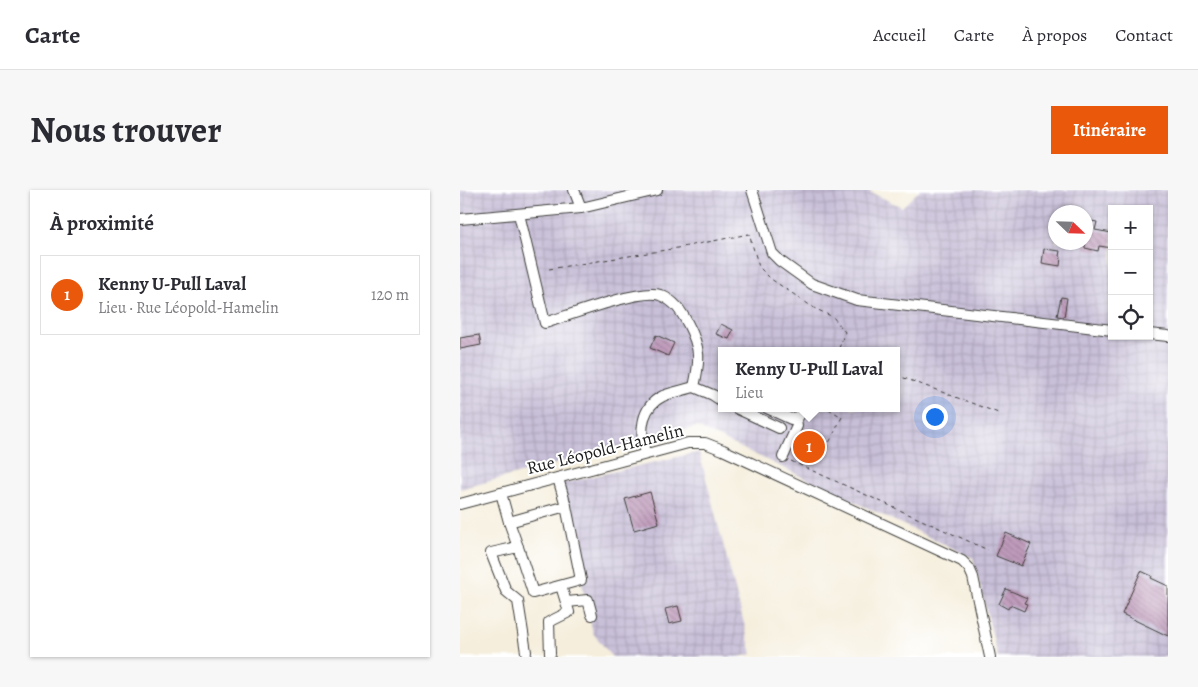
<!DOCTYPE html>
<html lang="fr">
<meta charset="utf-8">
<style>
body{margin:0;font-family:Alegreya,serif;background:#f7f7f7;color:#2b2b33}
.controls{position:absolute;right:15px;top:15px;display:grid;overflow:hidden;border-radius:0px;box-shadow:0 1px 4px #0004}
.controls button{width:45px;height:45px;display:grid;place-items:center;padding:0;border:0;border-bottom:1px solid #e1e1e2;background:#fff;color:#2b2b33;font:25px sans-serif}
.compass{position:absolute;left:588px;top:15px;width:45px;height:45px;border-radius:50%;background:#fff;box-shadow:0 1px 4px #0004;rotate:113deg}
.you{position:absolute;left:474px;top:226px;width:18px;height:18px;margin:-12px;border:4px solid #fff;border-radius:50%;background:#1a73e8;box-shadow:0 0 0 8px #1a73e833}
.badge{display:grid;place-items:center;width:32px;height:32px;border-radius:50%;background:#ea580c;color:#fff;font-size:16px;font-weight:700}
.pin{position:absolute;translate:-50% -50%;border:2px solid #fff;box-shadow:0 1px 5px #0006}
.popup{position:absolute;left:258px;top:157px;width:182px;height:65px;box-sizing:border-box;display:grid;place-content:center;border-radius:0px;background:#fff;filter:drop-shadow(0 1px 4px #0005);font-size:16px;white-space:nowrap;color:#7c7c81}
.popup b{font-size:19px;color:#2b2b33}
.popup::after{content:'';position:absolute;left:50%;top:100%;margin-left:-10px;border:10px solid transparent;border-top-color:#fff}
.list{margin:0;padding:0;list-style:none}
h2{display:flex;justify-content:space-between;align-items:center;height:65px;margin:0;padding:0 20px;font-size:21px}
h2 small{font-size:16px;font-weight:400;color:#7c7c81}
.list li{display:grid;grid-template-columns:32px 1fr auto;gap:15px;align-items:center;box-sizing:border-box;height:80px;margin:0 10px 10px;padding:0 10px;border:1px solid #e1e1e2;border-radius:0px}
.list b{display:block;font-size:19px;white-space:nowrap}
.list p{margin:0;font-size:16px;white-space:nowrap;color:#7c7c81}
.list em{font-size:16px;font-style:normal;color:#7c7c81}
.icon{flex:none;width:28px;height:28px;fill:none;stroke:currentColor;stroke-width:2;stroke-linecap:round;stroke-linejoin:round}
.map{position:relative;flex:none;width:708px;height:467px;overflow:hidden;border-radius:0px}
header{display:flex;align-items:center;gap:30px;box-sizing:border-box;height:70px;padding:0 25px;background:#fff;border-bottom:1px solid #e1e1e2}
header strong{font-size:24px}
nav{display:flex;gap:28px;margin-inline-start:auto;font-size:18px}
.intro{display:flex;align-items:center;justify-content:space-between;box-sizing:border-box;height:120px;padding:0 30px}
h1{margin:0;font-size:35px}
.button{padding:12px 22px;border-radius:0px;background:#ea580c;color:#fff;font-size:18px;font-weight:700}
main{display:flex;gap:30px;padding:0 30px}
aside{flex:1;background:#fff;border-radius:0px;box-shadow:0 1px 4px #0004}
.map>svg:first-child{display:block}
.industrial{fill:url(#industrial-grid);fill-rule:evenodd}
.building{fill:url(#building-back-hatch)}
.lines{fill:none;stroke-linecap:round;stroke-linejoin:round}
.minor-casing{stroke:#3d3c39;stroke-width:12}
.path{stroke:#3d3c39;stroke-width:1;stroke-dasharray:4 4;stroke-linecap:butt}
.minor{stroke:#fff;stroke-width:10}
.labels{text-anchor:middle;stroke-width:4;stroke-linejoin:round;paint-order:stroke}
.street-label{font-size:18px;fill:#1c1c1c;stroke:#fff}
</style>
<header>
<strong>Carte</strong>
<nav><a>Accueil</a><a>Carte</a><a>À propos</a><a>Contact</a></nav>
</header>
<div class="intro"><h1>Nous trouver</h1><a class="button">Itinéraire</a></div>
<main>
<aside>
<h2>À proximité<small></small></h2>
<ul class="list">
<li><span class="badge">1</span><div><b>Kenny U-Pull Laval</b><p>Lieu · Rue Léopold-Hamelin</p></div><em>120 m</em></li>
</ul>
</aside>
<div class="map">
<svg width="708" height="467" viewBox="0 0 708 467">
<defs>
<pattern id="industrial-grid" width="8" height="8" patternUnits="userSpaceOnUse" patternTransform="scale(1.25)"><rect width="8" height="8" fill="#c8bfd8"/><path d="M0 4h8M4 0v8" fill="none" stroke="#aba4b9"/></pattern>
<pattern id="building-back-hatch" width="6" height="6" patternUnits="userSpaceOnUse" patternTransform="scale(1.25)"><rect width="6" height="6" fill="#c09bbc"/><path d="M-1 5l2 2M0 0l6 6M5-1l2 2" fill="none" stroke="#9b7e98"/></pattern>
</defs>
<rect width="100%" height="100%" fill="#fff"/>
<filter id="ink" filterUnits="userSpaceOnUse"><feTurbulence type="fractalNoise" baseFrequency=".02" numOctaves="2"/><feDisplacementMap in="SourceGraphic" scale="10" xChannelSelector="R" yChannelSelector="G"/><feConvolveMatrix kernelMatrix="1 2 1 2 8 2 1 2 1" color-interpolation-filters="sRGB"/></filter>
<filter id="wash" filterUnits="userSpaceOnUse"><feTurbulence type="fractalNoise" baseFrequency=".0096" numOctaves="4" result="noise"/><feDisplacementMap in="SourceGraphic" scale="20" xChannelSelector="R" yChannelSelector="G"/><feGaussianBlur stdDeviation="1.12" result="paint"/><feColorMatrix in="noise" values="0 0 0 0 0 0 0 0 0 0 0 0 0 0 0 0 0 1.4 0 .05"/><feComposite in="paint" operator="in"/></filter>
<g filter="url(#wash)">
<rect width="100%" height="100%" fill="#f5eedc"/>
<!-- industrial -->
<g class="industrial">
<path d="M0,0H411L410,2L442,17L460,0H708V467H538L513,368L237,237L0,299ZM652,19H689V146H652ZM596,22H626V52H596ZM262,161H436V218H262Z"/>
<polygon points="239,262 292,464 279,467 152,467 133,443 99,294"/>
</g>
<g id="blocks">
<!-- building -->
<g class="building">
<polygon points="626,30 637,32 635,40 652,43 652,58 639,56 638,61 625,58"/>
<polygon points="584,59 600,61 599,66 601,67 600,76 582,73"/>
<polygon points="601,107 607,108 604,127 597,126"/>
<polygon points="261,134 273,140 269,149 256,144"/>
<polygon points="19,145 21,155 0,159 0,148"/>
<polygon points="196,145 214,153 208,166 190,158"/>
<polygon points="340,246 365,257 360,268 335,257"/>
<polygon points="190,302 199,333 174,340 165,309"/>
<polygon points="546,343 571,354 561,376 536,366"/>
<polygon points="681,381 692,386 691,388 708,396 708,446 662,424"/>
<polygon points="546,399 567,408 564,413 567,414 564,421 550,415 548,419 539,414"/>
<polygon points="218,416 222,431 209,434 205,419"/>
</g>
</g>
</g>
<g filter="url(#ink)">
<use href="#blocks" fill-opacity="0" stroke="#3d3c39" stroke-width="1"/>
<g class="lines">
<!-- minor casing -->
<g class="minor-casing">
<g id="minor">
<polyline points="114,0 121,18"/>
<polyline points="292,0 312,63 320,71 352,94 397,110 652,140"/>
<path d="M59,24L85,133C107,126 181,98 200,105C215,111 221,121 228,134C241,159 240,170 234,197L253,205L262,211"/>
<polyline points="0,29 121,18 197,0"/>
<polyline points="689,144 708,146"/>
<polyline points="276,218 319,238"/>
<polyline points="307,218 331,229 339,226 342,218"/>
<path d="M185,264C180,243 180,217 203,206C213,202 224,200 234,197"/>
<polyline points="323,267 337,236 336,228"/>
<polyline points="41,303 49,332 106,316 98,288"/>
<polyline points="0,314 228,253 245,253 263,260 502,371 509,378 513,387 530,467"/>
<polyline points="49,332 58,357"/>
<polyline points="107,412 128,410 132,425"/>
<polyline points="66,462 58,411 46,401 31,363 58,357 73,403 121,390 106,316"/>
<polyline points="90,464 89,432 109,422 101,396"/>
</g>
</g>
<!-- path -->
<g class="path">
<polyline points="89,79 212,59 289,44 299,77 311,89 354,118 373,127 385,142 378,161"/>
<polyline points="436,185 541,224"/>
<polyline points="348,262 346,265 360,271 382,227 367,218"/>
<polyline points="331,271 528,360"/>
</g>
<!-- minor -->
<use href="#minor" class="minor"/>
</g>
</g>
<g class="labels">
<!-- street labels -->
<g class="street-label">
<text transform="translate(145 259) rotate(-14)" y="6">Rue Léopold-Hamelin</text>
</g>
</g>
</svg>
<div class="controls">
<button>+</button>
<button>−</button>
<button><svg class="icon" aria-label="locate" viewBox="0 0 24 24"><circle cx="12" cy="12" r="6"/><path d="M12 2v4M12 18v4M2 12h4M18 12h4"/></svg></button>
</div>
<svg class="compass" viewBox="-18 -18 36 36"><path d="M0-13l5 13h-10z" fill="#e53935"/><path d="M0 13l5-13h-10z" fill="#7c7c81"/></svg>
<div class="you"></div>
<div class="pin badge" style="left:349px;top:257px">1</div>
<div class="popup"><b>Kenny U-Pull Laval</b>Lieu</div>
</div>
</main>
